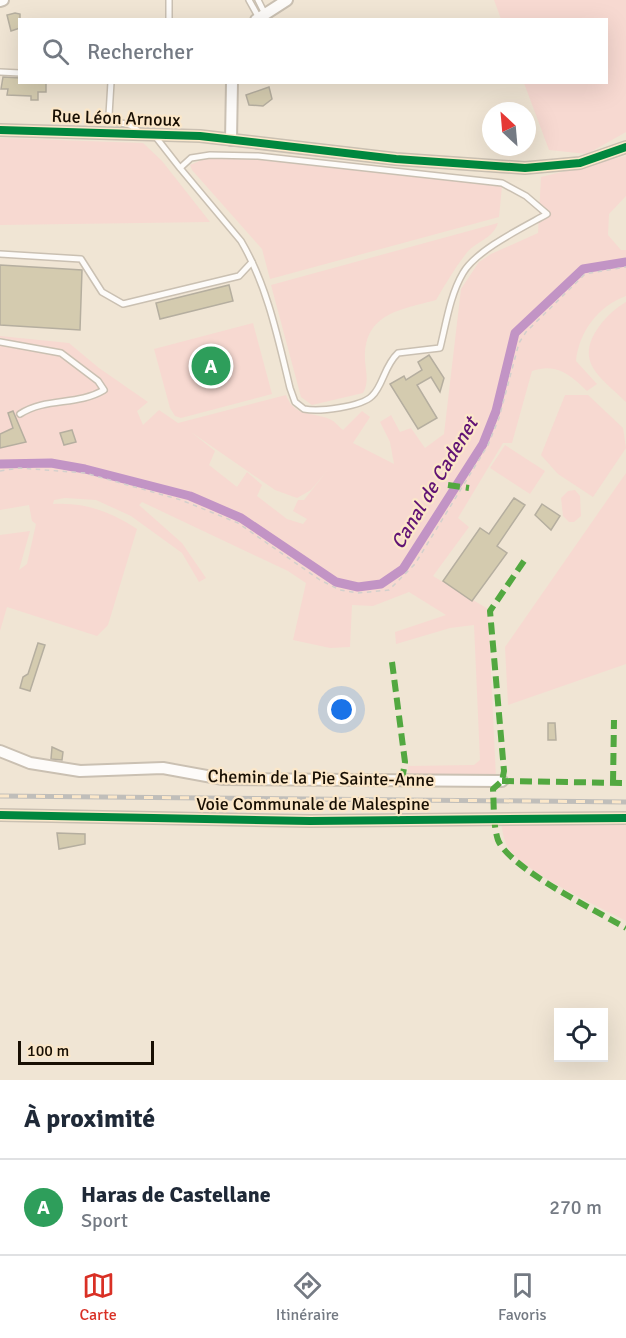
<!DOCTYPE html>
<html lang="fr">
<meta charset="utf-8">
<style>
body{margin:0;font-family:Signika,sans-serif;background:#f6f6f7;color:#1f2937}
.controls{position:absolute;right:18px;bottom:18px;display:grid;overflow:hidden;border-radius:0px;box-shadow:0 6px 24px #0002}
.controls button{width:54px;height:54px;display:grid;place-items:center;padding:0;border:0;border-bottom:2px solid #e0e1e3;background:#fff;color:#1f2937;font:30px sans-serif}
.compass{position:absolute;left:482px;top:102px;width:54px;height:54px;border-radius:50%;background:#fff;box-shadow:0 6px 24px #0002;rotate:334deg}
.scale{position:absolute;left:18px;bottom:15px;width:136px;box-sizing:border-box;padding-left:6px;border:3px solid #180f03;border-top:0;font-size:16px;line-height:21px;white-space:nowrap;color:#180f03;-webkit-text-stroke:4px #fbe7c9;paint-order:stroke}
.you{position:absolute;left:342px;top:710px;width:21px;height:21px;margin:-15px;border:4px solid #fff;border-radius:50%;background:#1a73e8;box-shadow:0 0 0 9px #1a73e833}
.badge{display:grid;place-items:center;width:39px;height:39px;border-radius:50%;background:#d93025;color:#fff;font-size:20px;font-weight:700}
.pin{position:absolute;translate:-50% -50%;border:3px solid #fff;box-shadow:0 2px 6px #0006}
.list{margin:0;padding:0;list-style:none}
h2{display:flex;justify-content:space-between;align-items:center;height:78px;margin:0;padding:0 24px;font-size:26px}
h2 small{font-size:20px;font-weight:400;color:#747a83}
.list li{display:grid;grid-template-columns:39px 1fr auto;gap:18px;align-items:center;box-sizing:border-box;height:96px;padding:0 24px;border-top:2px solid #e0e1e3}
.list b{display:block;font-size:22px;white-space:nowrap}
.list p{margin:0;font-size:20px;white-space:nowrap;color:#747a83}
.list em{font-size:20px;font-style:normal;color:#747a83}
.icon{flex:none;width:33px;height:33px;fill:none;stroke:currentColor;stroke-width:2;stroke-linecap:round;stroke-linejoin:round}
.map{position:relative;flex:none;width:626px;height:1080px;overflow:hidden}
.search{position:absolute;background:#fff;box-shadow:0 6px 24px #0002;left:18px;right:18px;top:18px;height:66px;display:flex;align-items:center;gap:15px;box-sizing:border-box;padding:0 21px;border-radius:0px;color:#747a83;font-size:22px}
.sheet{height:174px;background:#fff}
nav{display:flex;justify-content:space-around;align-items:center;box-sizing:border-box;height:84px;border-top:2px solid #e0e1e3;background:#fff;font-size:16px;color:#747a83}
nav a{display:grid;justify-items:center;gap:3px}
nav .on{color:#d93025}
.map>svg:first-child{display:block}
.green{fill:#f7d9d1;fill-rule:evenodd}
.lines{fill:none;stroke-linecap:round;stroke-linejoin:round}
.canal{stroke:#c294c5;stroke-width:9}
.building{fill:#d4cbaf;stroke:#b5ae9f;stroke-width:1.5}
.service-casing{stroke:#cac0b2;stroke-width:8}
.minor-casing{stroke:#cac0b2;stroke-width:14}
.path{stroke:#d3d0cc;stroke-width:1.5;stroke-dasharray:4.5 4.5;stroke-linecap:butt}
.service{stroke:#fdfbf9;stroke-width:5}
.minor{stroke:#fdfbf9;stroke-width:10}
.rail-casing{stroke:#c0beba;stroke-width:5}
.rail{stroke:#fbe7c9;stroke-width:3;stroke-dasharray:9;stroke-linecap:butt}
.quiet{stroke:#52a840;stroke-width:6;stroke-dasharray:12 6;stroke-linecap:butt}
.cycleway-casing{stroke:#fbe7c9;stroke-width:11}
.cycleway{stroke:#00873e;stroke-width:8}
.labels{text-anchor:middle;stroke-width:4.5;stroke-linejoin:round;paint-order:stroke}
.street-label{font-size:18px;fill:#180f03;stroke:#fbe7c9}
.water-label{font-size:20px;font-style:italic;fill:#611374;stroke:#fbe7c9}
</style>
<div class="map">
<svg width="626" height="1080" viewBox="0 0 626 1080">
<rect width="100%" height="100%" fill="#f0e5d4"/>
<!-- green -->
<g class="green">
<polygon points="494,0 626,0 626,132 587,154 549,150 524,83 606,82 606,20 501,19"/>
<polygon points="0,138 143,143 162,161 210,222 0,225"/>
<path d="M626,156V196L609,214L608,235L621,250H626V296C598,306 579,332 576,361L597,384L587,391C569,374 557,363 532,371L512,443H503L458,518L469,527L433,576L488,609L496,778L408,777V766L474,765L480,760L474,625L450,628L396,644L395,632L446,615L409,592L373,606L352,605L350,647L330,648L293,640L306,583L288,571L142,502L139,505L182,543L206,578L199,582L182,553L131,516L96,500L65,498L54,500L53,504C85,502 111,512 137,529L108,625L97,636L7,607L0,631V535L30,531L19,570L27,564L36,524L32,521L29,505L0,510V336L69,343L99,368L148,402L137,411L143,425L159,410L178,423L286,395C294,416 309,412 327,418C334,420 338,426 343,430L362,411L370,417L353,443L394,464L390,442L380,422L391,415L400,432L411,428L425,448L444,434L461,289L479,262L491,254L538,233L541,177ZM191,432L275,490L297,498L311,490L327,471L304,500H298L293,511L307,519L303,524L287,519L257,496L262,485L247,472L237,487L209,465L215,451Z"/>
<polygon points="204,159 256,159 502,186 499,217 270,279 262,249 192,170 190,165"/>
<path d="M498,223C492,240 475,241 465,255C454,269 445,285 436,300C400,310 363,313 365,361C366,372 369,383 363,393L312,405L301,397L271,285Z"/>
<path d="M626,302V402C602,378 574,363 598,328C606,317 614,309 626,302Z"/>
<polygon points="253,323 272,394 181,418 175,416 170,408 154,349"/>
<polygon points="565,395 588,395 623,428 626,448 593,497 558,474 541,455"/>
<polygon points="505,445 545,471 530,494 490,468"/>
<polygon points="626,473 626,664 508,705 505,647"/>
<polygon points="575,490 580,496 581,516 574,522 569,522 563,516 561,498 568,491"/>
<path d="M501,823L626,824V921C595,905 535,877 512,853C504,844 503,834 501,823Z"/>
</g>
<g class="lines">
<!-- canal -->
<polyline class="canal" points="0,464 51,463 85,469 190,496 241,518 336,582 358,587 381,584 403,569 483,444 496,411 515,333 583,269 626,262"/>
</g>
<!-- building -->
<g class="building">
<polygon points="15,13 20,14 20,28 11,31 7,15"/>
<polygon points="3,77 20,78 20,82 46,82 46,92 38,92 38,100 31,100 31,96 7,95 8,89 1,89"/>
<polygon points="269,87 272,99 263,106 249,105 246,95"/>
<polygon points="0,265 82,270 80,330 0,325"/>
<polygon points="229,285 233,301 160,319 156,303"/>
<polygon points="429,355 444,378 440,392 431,377 417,385 437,418 418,429 390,384 404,376 406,380 422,370 418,362"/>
<polygon points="13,411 26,442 0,448 0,434 13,428 8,413"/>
<polygon points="72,430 76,442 64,445 60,433"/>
<polygon points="514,498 525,505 497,546 507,553 472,601 443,581 480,528 489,534"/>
<polygon points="542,504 560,516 551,530 535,515"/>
<polygon points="38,643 45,645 30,691 20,688 23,677 28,674"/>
<polygon points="548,723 555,723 556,740 548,740"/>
<polygon points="52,747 63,752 62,760 51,759"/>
<polygon points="57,833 85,834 85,844 59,849"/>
</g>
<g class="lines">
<!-- service casing -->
<g class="service-casing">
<g id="service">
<polyline points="169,0 169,20"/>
<polyline points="249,0 259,18"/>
<polyline points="258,0 265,14"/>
<polyline points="0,72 20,73"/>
<polyline points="111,82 109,115 112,121 130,125 140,132"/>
<path d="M155,136L180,168L241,241C267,285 278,338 290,388L295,402L304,409C319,412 361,407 372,396C383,386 384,366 398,353L440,348C446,324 450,295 463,273C476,250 524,227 547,214L526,196L502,183L258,156L210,155L191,158L180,168"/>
<polyline points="0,254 81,259 102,292 123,304 239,276 252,262"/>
<path d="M0,342L61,353L98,381L104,390C77,406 47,397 20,414"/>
</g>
</g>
<!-- minor casing -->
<g class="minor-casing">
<g id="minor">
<polyline points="0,1 3,0"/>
<polyline points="256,20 287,0"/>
<polyline points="0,130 200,136 396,159 525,168 580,163 626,147"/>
<polyline points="231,140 232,82"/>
<polyline points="0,751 30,763 80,771 163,768 223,779 502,781"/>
<polyline points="0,815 310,821 626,818"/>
</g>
</g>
<!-- path -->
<polyline class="path" points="0,471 19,468 85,473 181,500 238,523 320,580 340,590 358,593 389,590 415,564 488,445 499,418 519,343 526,332 585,274 626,267"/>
<!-- service -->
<use href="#service" class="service"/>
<!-- minor -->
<use href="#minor" class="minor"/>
<!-- rail casing -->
<g class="rail-casing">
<polyline id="rail" points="0,796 626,802"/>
</g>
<!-- rail -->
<use href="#rail" class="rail"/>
<!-- quiet -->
<g class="quiet">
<polyline points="448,485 469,488"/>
<path d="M524,561L490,611L504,771L502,781L493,789C494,805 493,825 498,840C510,869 597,911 626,928"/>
<polyline points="392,662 405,762 402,780"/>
<polyline points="502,781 626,783"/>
<polyline points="613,783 614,720"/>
</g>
<!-- cycleway casing -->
<g class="cycleway-casing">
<g id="cycleway">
<polyline points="0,130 200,136 396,159 525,168 580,163 626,147"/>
<polyline points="0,815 310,821 626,818"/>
</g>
</g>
<!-- cycleway -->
<use href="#cycleway" class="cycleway"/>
</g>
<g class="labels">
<!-- street labels -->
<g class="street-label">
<text transform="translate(116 118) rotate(2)" y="6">Rue Léon Arnoux</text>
<text transform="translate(321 778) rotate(1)" y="6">Chemin de la Pie Sainte-Anne</text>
<text x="313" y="810">Voie Communale de Malespine</text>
</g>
<!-- water labels -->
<g class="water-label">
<text transform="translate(434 483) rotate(-59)" y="7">Canal de Cadenet</text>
</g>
</g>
</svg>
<div class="controls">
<button><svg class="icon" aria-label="locate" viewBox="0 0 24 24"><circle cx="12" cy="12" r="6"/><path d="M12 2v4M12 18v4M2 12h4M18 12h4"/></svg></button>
</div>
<svg class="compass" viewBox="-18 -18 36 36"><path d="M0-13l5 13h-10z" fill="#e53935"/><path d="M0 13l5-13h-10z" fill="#747a83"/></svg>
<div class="scale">100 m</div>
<div class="you"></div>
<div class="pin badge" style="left:211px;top:366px;background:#2e9e5b">A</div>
<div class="search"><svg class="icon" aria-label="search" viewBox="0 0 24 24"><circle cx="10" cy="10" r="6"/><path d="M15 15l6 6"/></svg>Rechercher</div>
</div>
<section class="sheet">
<h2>À proximité<small></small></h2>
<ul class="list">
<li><span class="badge" style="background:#2e9e5b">A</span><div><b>Haras de Castellane</b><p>Sport</p></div><em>270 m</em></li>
</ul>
</section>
<nav>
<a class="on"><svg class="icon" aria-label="map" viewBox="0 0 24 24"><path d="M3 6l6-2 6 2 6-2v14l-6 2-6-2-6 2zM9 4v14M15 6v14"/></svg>Carte</a>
<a><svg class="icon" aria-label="directions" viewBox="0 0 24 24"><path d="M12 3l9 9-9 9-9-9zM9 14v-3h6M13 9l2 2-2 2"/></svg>Itinéraire</a>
<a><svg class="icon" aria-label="saved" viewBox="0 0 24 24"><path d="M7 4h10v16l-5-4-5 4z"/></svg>Favoris</a>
</nav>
